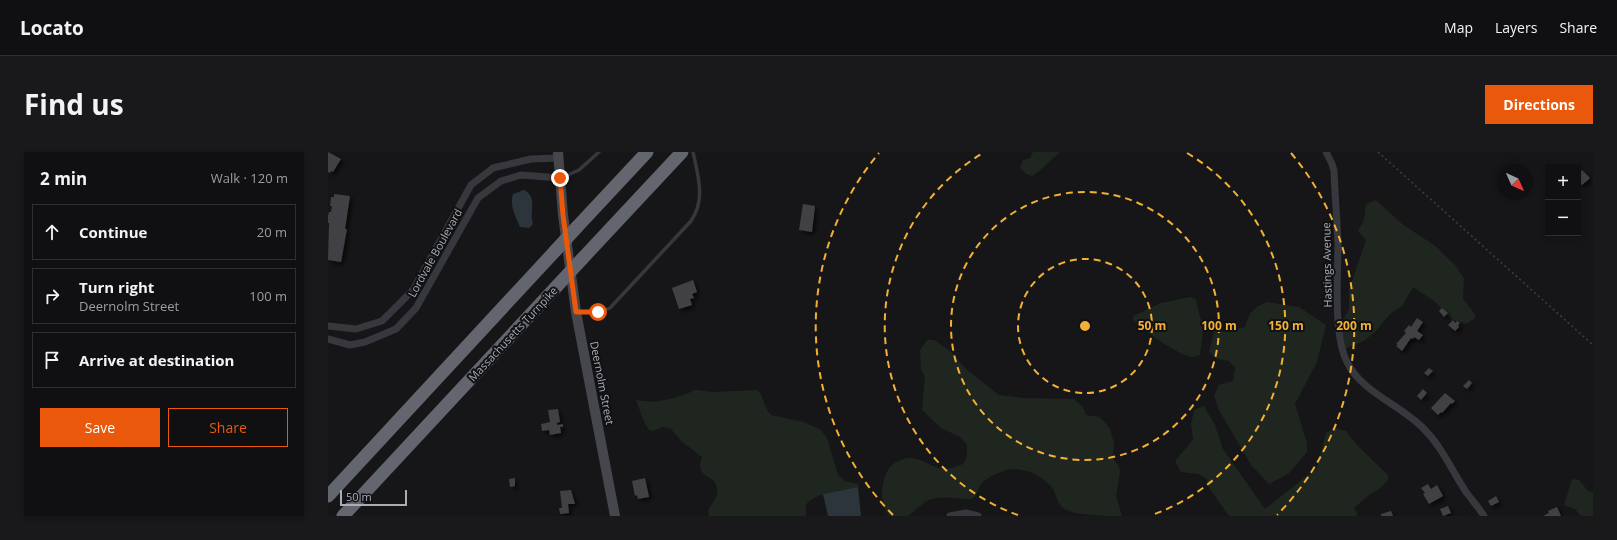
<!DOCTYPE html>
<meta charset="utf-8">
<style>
body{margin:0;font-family:"Open Sans",sans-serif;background:#19191b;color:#f1f3f6}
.controls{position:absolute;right:12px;top:12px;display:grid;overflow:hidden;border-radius:0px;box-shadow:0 2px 6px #0003}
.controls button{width:36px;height:36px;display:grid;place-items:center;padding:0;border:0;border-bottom:1px solid #303032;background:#101012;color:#f1f3f6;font:20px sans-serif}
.compass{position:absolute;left:1169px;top:12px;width:36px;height:36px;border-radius:50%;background:#101012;box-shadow:0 2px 6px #0003;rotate:135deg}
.scale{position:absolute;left:12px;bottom:10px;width:67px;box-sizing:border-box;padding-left:4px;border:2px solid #a8adb8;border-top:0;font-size:11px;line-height:14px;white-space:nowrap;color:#a8adb8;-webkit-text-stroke:3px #111113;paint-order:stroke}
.stop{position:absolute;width:12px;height:12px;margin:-9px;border:3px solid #ea580c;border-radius:50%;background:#fff}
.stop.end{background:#ea580c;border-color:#fff;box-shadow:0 1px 4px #0008}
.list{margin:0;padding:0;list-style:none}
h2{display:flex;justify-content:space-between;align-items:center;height:52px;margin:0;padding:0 16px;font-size:17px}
h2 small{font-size:13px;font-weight:400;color:#9c9d9f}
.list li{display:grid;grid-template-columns:26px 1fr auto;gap:12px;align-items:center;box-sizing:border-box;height:56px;margin:0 8px 8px;padding:0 8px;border:1px solid #303032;border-radius:0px}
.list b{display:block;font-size:15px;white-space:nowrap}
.list p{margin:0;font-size:13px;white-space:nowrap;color:#9c9d9f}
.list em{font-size:13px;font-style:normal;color:#9c9d9f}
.actions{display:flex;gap:8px;padding:12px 16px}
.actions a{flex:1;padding:9px 0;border:1px solid #ea580c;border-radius:0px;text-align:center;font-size:14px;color:#ea580c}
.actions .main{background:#ea580c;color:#fff}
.icon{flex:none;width:22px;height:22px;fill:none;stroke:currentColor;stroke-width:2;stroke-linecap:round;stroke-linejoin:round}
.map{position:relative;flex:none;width:1265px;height:364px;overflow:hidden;border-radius:0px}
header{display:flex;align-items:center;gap:24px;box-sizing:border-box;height:56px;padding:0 20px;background:#101012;border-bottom:1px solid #303032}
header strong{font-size:19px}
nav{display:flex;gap:22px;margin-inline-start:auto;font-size:14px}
.intro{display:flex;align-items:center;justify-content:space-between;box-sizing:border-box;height:96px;padding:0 24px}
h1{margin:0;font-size:28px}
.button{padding:10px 18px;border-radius:0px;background:#ea580c;color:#fff;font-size:14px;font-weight:700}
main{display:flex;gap:24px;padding:0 24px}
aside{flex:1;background:#101012;border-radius:0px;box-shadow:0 2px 6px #0003}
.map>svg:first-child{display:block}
.green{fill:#1e261f}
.water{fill:#2c353c}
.building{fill:#404145;filter:url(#shadow)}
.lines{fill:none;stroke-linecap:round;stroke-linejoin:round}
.path{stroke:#3d3f44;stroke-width:1.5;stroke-dasharray:2 3;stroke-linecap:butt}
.lane{stroke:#37383d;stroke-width:3.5}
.street{stroke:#37383d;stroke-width:7}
.secondary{stroke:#45474d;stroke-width:10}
.highway{stroke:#63666e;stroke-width:13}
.highway-bridge{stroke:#63666e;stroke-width:13}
.route{stroke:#ea580c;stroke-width:5}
.ring{fill:none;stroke:#f2b134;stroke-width:2;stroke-dasharray:7 5}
.labels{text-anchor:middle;stroke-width:4;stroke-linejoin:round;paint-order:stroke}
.street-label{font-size:11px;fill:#a8adb8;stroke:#111113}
.centre{fill:#f2b134;stroke:#111113;stroke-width:2}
.ring-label{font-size:12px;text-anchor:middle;font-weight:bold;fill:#f2b134;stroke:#111113;stroke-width:4;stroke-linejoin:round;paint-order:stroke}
</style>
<header>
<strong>Locato</strong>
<nav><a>Map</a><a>Layers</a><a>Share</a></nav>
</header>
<div class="intro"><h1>Find us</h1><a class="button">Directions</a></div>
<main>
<aside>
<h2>2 min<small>Walk · 120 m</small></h2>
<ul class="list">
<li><svg class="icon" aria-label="ahead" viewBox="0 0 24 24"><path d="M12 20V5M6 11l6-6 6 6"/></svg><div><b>Continue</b></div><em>20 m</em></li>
<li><svg class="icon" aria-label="right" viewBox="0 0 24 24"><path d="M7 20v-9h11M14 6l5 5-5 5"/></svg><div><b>Turn right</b><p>Deernolm Street</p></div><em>100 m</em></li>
<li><svg class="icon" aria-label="arrive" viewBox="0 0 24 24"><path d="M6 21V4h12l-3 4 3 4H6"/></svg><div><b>Arrive at destination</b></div></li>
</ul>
<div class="actions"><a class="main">Save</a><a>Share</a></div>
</aside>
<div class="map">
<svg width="1265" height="364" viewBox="0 0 1265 364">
<defs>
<filter id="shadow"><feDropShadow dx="3" dy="3" stdDeviation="2" flood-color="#0009"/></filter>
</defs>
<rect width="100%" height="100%" fill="#161618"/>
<!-- green -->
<g class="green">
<polygon points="705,0 732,0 711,19 704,24 698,22 692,15 695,8 702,6"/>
<path d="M1048,48L1074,72L1106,93L1127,113L1136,126L1135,147L1147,162V166L1138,172L1125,168L1106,149L1085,135L1074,154L1062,162L1047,180L1036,189L1016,197L1013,173L1021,156V138L1038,88L1030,79C1032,75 1035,71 1036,67C1039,55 1033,53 1048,48Z"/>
<path d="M862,145L868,147L875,178L872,203C871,203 867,205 866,205C852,205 815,178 805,168V164L833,151Z"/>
<path d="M939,150L971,155L998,173L989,210L967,252L979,291V300L961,321L941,332L923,313L891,258L886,244L891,233L905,229L907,216L901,209L889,207L881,200L886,180L889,177L895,180L917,175C922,159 924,157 939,150Z"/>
<path d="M599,188H606L622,199L639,218L671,243L696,246L746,247L755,255L758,263L771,265L776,269L782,277L786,291L785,306L791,315L792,321L788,344L794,364C778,364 747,364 735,356C730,352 728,343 725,337C716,324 695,314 679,318C670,320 659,326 653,332C649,337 650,345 643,347C639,348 632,346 628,346C601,344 600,347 580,364H562C550,354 553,326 562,315C566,310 576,306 581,306C592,305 603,315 614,317C619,318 629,314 635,312L639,304V292L632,285L613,276L594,258L597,225L593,218L592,198Z"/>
<path d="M367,238L386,240L429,238L433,242L439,258L443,263L476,270L493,278L499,286L510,323L517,329L531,332L530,335C517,338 485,341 478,353V364H381L380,359C382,353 388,348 389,342C392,319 365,330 374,305L353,289L343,277L335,275L325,279L321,278L316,270L308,248C330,252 347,247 367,238Z"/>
<polygon points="876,254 887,273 895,297 937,357 989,316 998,281 1007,276 1018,279 1029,293 1060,323 1060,328 1054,335 1041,343 1026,356 1030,364 901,364 880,334 879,327 871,322 853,320 847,309 865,288 863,272 866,258"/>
<polygon points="1244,327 1251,328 1260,339 1265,340 1265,364 1253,364 1247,357 1236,353"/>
</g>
<!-- water -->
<g class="water">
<path d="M196,38C210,45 201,60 205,72L201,76L192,75C188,65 181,53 185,42Z"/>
<polygon points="530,335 533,364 500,364 495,342"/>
</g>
<!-- building -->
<g class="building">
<polygon points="0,0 13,7 5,20 3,19 2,21 0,20"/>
<polygon points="1254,18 1262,26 1254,33 1250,29 1250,21 1251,22"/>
<polygon points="6,42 22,44 17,77 19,77 13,110 0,108 1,71 0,71 0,64 1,60 3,60 4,54 2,54 3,45 6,45"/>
<polygon points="475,52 487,54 484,80 471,78"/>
<polygon points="365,128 369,140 364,142 366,146 362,147 364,153 351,157 344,136"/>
<polygon points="1114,156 1120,161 1116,165 1111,159"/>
<polygon points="1089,166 1095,170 1089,179 1095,183 1091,188 1086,185 1085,187 1083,186 1074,199 1068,194 1070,193 1068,192 1078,181 1076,179 1081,173 1083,175"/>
<polygon points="1125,168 1127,171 1129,169 1132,171 1130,173 1131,175 1127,179 1120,173"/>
<polygon points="1101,216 1105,219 1100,224 1096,221"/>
<polygon points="1141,228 1144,231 1139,237 1135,234"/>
<polygon points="1095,237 1099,241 1093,248 1089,244"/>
<polygon points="1117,241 1127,249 1124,252 1123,251 1114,261 1113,260 1110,263 1103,256"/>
<polygon points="230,257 232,270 229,271 229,273 235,272 235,275 232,275 233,281 222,283 221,278 214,279 213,272 222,270 220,258"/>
<polygon points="187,326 187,334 182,335 181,327"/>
<polygon points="317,326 321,345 310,347 309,343 307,344 304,329"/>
<polygon points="1100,332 1103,337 1109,333 1115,344 1101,352 1095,342 1097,341 1093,336"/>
<polygon points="243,338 247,352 240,352 241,361 232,362 231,356 234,356 232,339"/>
<polygon points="1168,344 1171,350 1163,354 1160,349"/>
<polygon points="1120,354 1123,361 1115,364 1112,357"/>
<polygon points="1229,355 1233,364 1215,364 1221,361 1220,359"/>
<polygon points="1063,359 1065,364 1053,364 1053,362"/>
</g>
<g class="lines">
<!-- path -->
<polyline class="path" points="1050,0 1265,193"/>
<!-- lane -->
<g class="lane">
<polyline points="233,26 251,18 271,0"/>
<path d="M248,160H272L282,156L363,69C378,47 370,24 365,0"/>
</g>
<!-- street -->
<g class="street">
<path d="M998,0L1004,12L1006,19C1007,44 1009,68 1010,92C1010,123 1005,183 1019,210C1033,240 1073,253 1096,277C1114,295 1124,319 1138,340C1144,348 1151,356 1156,364"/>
<polyline points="0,174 28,177 54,169 85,138 143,33 165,16 203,7 230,6"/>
<polyline points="0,187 22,193 37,190 68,177 88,156 150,46 173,29 193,23 233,26"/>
<polyline points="622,364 638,361 650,364"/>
</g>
<!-- secondary -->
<polyline class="secondary" points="230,0 235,63 248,160 287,364"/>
<!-- highway -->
<g class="highway">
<polyline points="249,75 319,0"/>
<polyline points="254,107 354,0"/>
<polyline points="0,344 228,98"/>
<polyline points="15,364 229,134"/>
</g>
<!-- highway-bridge -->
<g class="highway-bridge">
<polyline points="228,98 249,75"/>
<polyline points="229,134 254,107"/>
</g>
</g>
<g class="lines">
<!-- route -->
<polyline class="route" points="232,26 235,63 248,160 270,160"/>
</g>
<!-- distance rings -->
<g class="ring">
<circle cx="757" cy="174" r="67"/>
<circle cx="757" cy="174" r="134"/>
<path d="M690 363A201 201 0 0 1 655 1M859 1A201 201 0 0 1 824 363"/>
<path d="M565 363A269 269 0 0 1 551 1M963 1A269 269 0 0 1 949 363"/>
</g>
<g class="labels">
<!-- street labels -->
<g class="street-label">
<text transform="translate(107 101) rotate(-61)" y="4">Lordvale Boulevard</text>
<text transform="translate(999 113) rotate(-91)" y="4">Hastings Avenue</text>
<text transform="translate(185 182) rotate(-47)" y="4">Massachusetts Turnpike</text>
<text transform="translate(274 231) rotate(79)" y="4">Deernolm Street</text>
</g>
</g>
<circle cx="757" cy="174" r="6" class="centre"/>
<g class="ring-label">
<text x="824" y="178">50 m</text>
<text x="891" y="178">100 m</text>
<text x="958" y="178">150 m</text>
<text x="1026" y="178">200 m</text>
</g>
</svg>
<div class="controls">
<button>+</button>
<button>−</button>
</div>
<svg class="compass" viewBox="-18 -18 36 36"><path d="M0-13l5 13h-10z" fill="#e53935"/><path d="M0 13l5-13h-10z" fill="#9c9d9f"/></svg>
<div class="scale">50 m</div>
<div class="stop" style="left:270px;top:160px"></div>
<div class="stop end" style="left:232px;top:26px"></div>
</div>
</main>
